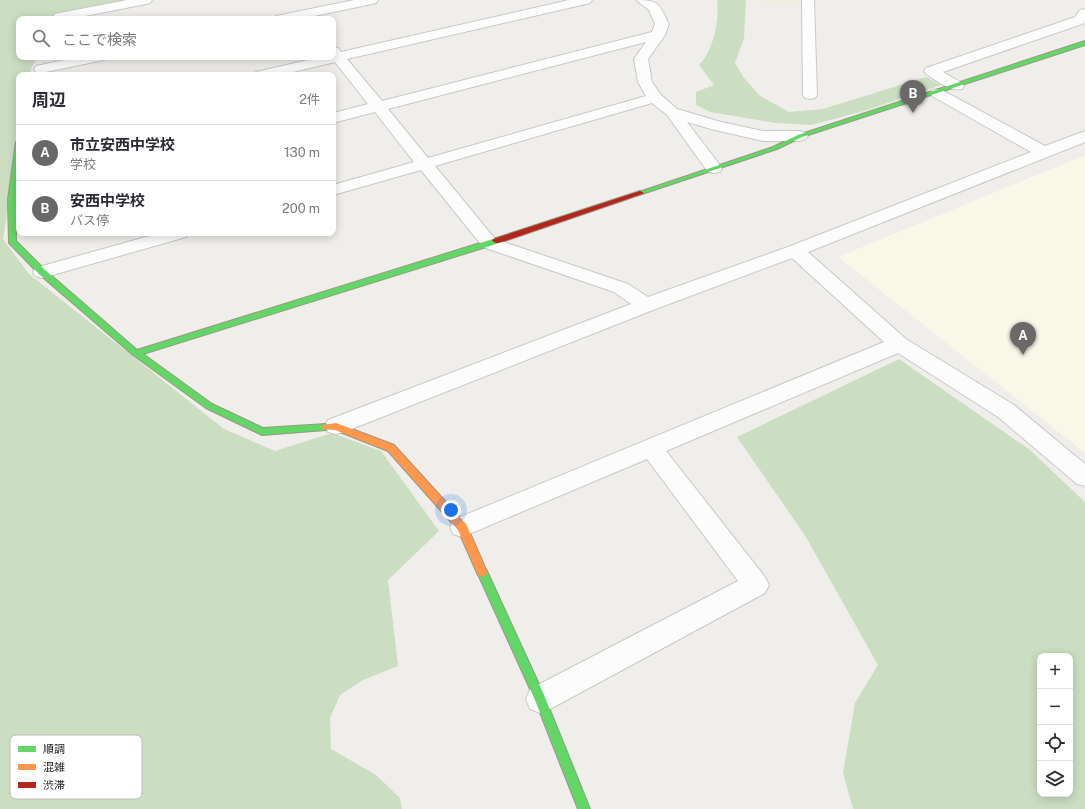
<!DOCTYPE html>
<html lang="ja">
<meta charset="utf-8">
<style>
body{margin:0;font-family:"Public Sans","Noto Sans JP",sans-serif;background:#f2f2f3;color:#2b2b33}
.controls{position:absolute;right:12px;bottom:12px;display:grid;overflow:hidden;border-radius:8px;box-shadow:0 2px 10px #0003}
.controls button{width:36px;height:36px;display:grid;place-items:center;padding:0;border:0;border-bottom:1px solid #e1e1e2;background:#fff;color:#2b2b33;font:20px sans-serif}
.you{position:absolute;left:451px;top:510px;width:14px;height:14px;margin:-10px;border:3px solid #fff;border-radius:50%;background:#1a73e8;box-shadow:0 0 0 6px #1a73e833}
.badge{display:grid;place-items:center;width:26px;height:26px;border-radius:50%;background:#6a6968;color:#fff;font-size:13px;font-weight:700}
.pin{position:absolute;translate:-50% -33px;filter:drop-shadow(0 1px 2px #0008)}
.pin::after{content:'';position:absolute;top:21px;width:14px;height:12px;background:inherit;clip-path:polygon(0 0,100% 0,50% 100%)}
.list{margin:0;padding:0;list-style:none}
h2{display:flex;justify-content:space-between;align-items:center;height:52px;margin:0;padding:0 16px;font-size:17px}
h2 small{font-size:13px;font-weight:400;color:#7c7c81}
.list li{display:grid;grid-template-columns:26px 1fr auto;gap:12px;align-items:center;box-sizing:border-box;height:56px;padding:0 16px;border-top:1px solid #e1e1e2}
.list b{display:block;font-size:15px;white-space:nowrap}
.list p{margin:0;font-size:13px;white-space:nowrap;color:#7c7c81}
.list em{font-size:13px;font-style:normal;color:#7c7c81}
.icon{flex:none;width:22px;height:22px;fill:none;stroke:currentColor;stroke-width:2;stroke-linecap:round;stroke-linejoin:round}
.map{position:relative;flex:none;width:1085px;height:809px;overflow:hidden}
.search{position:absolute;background:#fff;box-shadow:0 2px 10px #0003;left:16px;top:16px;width:320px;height:44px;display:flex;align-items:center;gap:10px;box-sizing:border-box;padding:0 14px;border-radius:8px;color:#7c7c81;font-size:15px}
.panel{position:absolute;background:#fff;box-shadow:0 2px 10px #0003;left:16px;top:72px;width:320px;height:164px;border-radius:8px}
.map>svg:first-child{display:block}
.education{fill:#f8f7e8}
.farmland{fill:#efefdf}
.forest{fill:#cbdec1;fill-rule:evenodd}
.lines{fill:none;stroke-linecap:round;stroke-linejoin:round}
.street-casing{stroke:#c9c8c7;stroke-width:2}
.fast-casing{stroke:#999a82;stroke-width:2}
.slow-casing{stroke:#999a82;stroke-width:2}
.jam-casing{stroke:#999a82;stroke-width:2}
.street{fill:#fdfcfc;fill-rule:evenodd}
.fast{fill:#63d668;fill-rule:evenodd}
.slow{fill:#ff974d;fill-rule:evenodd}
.jam{fill:#b3261e;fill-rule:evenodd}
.key{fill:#fff;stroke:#bdbdbd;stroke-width:1}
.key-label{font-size:11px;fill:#222}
</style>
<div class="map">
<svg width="1085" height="809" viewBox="0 0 1085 809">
<rect width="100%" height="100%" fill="#f0eeeb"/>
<!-- education -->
<polygon class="education" points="1085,155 1085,453 838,257"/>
<!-- farmland -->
<polygon class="farmland" points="751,0 802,0 801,5 753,2"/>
<!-- forest -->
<g class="forest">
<polygon points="0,0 137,0 57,19 19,19 19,57 37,57 31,69 30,75 19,75 19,142 3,239 29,274 224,429 275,451 332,433 381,451 439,531 388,580 398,666 363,680 340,695 330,718 331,749 376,775 400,798 402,809 0,809"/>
<path d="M717,0H745L746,2L744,38L735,63L744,78L760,96L789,112L823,109L926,77L941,85L864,111L811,125L776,123L710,112L696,105V92L714,85L699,65C713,52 720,19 717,0Z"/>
<path d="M899,359L1030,450L1085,502V809H853L843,773L855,703L878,665L806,537L737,437ZM1040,656H1070V794H1040Z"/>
</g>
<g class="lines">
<!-- street casing -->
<g class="street-casing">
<g id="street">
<polygon points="127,0 152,0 150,3 146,4 70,19 52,19 55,14"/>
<polygon points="354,0 378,0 376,3 372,4 300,19 274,19 276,16 281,15"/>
<path d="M569,0H592L590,3L586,4L347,59L382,101L652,32L655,24L649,10L636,0C659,0 659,4 669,24L665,35L648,59L652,82L661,95L677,109L721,122L763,131H800L806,133L808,136L806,139L800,141H763L711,129L687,122L722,168L720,172L714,173L708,172L667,115L652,103L435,166L495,239L628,284L648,297L788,247L1031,152L932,96L930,93L932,90L937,89L942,90L1045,146L1085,131V142L808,252L906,339L1014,405L1085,464V486L1077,484L998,417L898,353L666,451L765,577L769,585L765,593L550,709L540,713L530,709L526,699L530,689L738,581L647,459L462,537L453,534L450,527L453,520L884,342L792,258L653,310L344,432L336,434L328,432L325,426L328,420L631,304L614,292L483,247L421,170L333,195V185L414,162L375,112L333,123V113L368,104L335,62L280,75H254L256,72L321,57H333V47L338,48L341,52ZM646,42L634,59L638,82L646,96L428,158L388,109Z"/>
<polygon points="802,0 814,0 817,95 815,98 810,99 805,98 803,95"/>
<path d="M1085,9V23L943,72L962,83L964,86L962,89C950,92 936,80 926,74L924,71L926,68L1075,17L1080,10Z"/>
<polygon points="79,57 106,57 104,60 41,73 36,72 34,69 36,66"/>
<polygon points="160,233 189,233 186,237 42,278 35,276 33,272 35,268"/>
</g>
</g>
<!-- fast casing -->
<g class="fast-casing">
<g id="fast">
<polygon points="1085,41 1085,45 802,137 777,149 642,194 638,194 636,193 773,147 798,135"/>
<polygon points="19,140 19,170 16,200 16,241 45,270 137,350 493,239 496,239 500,241 499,243 143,354 212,404 263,428 326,424 329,425 331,427 329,429 326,430 262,435 206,408 133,355 39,274 9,243 8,200 16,142"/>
<polygon points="482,567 486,569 544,695 590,809 578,809 535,700 477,572 478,569"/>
</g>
</g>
<!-- slow casing -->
<g class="slow-casing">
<polygon id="slow" points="336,423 394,445 466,524 487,572 486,575 482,577 478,575 458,530 388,451 335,430 323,429 321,427 323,425"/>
</g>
<!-- jam casing -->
<g class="jam-casing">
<polygon id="jam" points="640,191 644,193 642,194 499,243 496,243 492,241 493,239"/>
</g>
<!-- street -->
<use href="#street" class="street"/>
<!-- fast -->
<use href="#fast" class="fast"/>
<!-- slow -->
<use href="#slow" class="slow"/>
<!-- jam -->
<use href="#jam" class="jam"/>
</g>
<!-- legend -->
<rect x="10" y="735" width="132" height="64" rx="6" class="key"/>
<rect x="18" y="746" width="18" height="6" fill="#63d668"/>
<rect x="18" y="764" width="18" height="6" fill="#ff974d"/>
<rect x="18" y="782" width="18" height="6" fill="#b3261e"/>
<g class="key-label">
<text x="43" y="753">順調</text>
<text x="43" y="771">混雑</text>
<text x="43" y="789">渋滞</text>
</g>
</svg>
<div class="controls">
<button>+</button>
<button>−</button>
<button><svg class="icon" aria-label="locate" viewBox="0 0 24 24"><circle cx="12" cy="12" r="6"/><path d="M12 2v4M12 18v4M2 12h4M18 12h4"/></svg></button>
<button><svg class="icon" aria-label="layers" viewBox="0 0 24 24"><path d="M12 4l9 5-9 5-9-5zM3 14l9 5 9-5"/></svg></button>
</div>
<div class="you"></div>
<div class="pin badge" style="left:1023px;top:355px">A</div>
<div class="pin badge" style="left:913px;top:113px">B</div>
<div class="search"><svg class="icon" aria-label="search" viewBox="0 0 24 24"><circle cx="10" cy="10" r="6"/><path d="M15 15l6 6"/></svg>ここで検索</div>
<section class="panel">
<h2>周辺<small>2件</small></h2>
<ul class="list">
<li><span class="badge">A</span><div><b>市立安西中学校</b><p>学校</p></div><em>130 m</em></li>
<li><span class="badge">B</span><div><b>安西中学校</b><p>バス停</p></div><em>200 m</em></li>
</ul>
</section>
</div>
